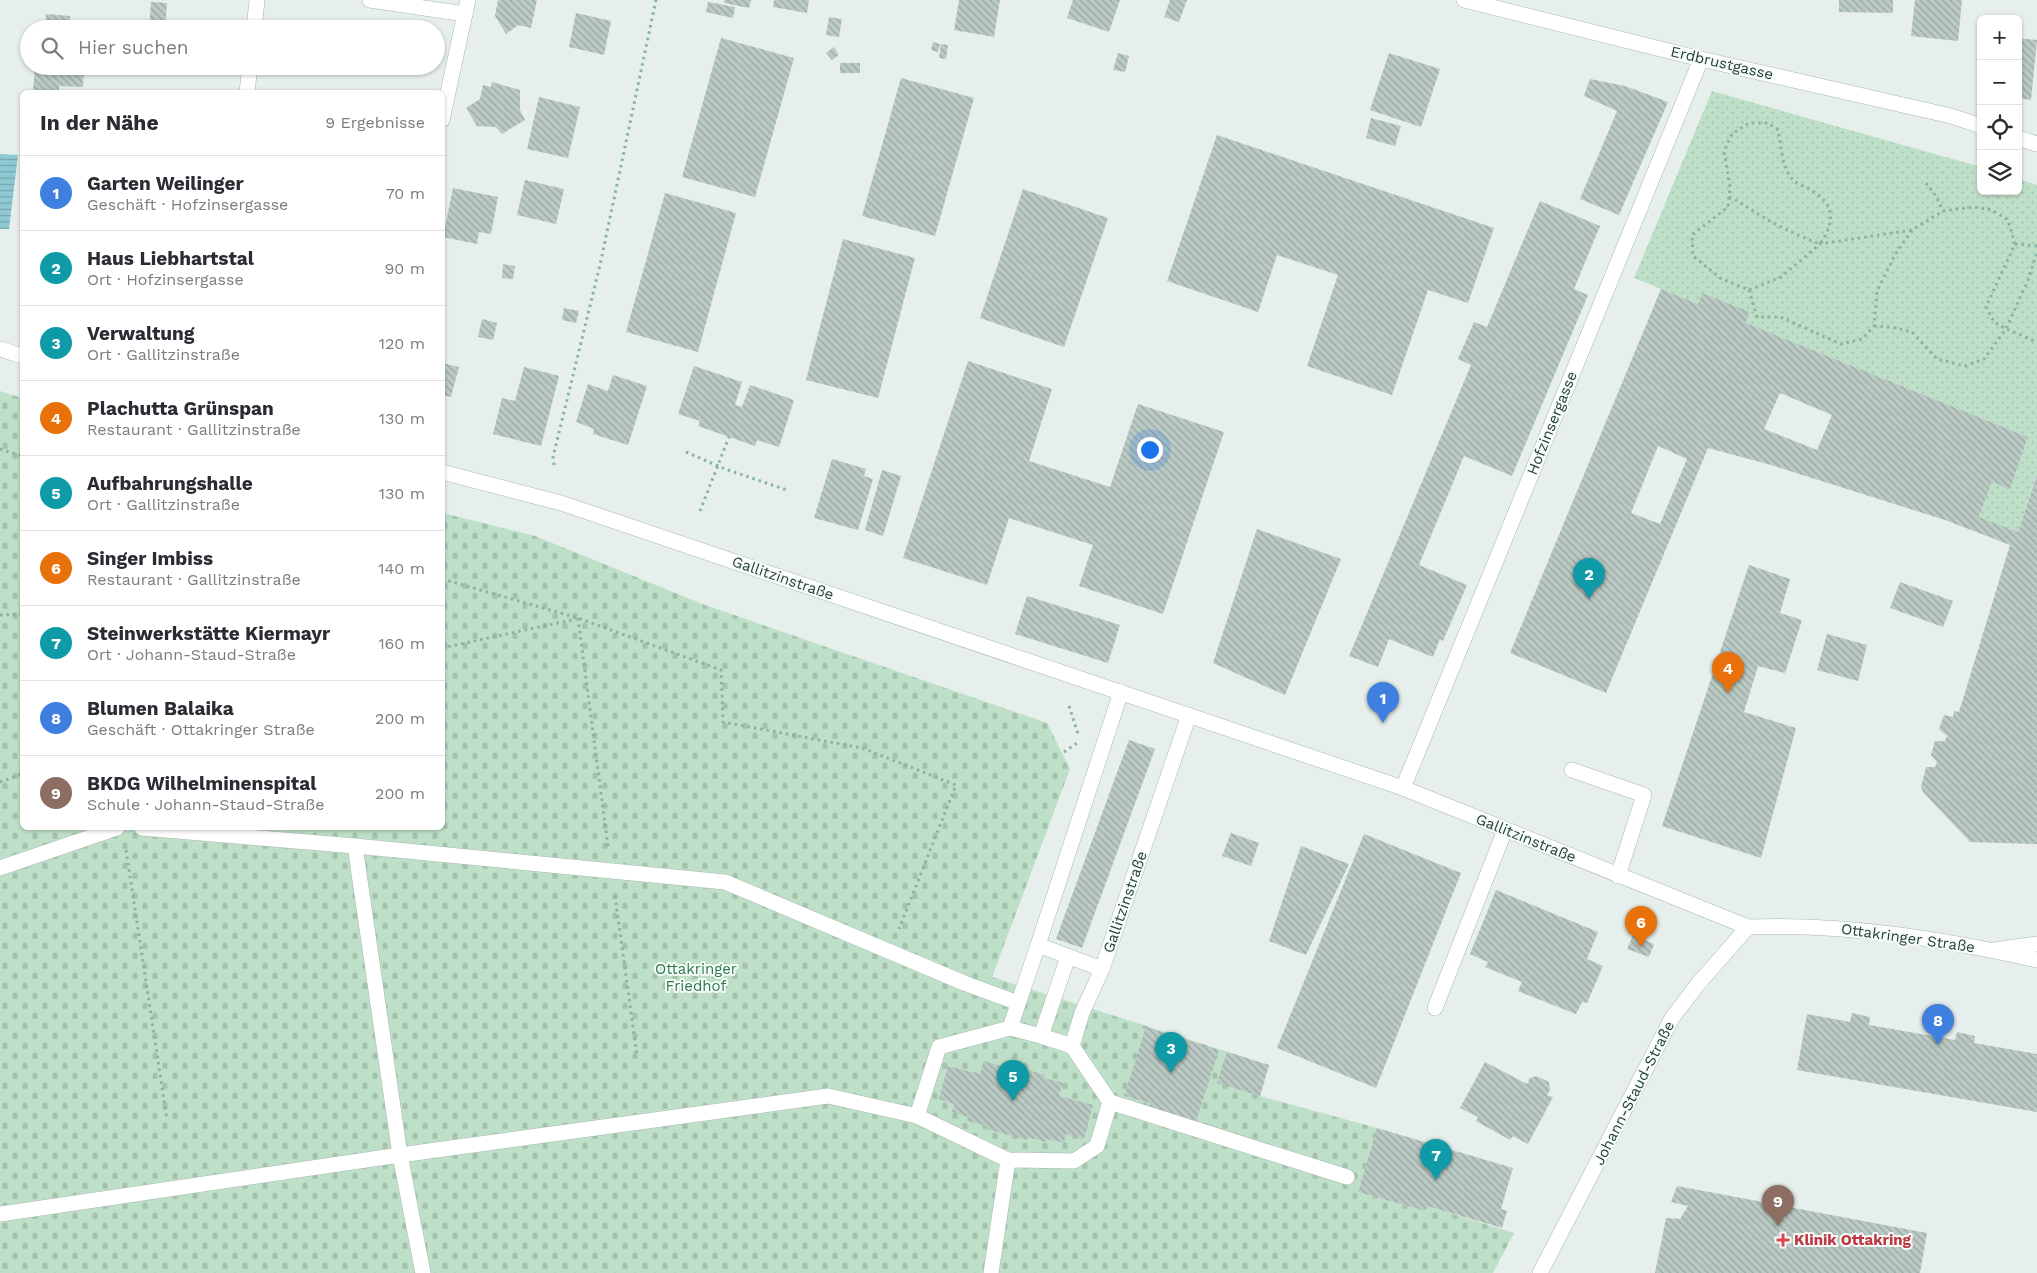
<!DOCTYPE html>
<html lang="de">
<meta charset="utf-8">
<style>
body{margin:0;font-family:"Work Sans",sans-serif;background:#f2f2f3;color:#2b2b33}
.controls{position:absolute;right:15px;top:15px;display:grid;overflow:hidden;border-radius:8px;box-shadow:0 1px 4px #0004}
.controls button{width:45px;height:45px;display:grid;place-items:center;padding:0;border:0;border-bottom:1px solid #e1e1e2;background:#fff;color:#2b2b33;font:25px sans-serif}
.you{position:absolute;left:1149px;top:449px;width:18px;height:18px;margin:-12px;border:4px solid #fff;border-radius:50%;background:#1a73e8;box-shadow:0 0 0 8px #1a73e833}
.badge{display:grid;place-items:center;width:32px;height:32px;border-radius:50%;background:#1a73e8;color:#fff;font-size:16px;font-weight:700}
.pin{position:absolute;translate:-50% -41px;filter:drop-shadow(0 1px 2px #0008)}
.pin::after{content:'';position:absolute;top:26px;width:18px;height:15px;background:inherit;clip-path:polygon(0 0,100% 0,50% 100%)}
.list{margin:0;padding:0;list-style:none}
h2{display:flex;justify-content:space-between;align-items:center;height:65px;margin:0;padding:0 20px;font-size:21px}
h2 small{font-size:16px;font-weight:400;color:#7c7c81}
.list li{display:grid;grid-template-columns:32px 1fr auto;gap:15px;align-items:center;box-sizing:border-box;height:75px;padding:0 20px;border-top:1px solid #e1e1e2}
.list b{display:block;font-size:19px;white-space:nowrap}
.list p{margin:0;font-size:16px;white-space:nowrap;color:#7c7c81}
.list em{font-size:16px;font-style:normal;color:#7c7c81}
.icon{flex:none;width:28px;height:28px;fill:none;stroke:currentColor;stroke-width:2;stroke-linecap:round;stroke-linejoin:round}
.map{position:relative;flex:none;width:2037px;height:1273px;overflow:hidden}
.search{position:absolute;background:#fff;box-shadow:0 1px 4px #0004;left:20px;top:20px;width:425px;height:55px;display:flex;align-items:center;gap:12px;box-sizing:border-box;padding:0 18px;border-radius:28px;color:#7c7c81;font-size:19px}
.panel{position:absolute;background:#fff;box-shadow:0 1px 4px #0004;left:20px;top:90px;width:425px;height:740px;border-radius:8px}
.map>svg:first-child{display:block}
.grass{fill:url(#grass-dots)}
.cemetery{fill:url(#cemetery-stones)}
.water{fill:url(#water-rules)}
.building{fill:url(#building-back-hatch);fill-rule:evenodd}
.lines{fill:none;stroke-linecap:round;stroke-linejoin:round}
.service-casing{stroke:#a8b8b2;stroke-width:16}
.minor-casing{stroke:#a8b8b2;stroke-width:16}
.tertiary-casing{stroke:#a8b8b2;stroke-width:16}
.path{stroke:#86b3a5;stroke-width:3;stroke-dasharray:2.5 4;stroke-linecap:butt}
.service{stroke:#fff;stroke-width:15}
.minor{stroke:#fff;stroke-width:15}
.tertiary{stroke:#fff;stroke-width:15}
.health-dot{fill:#e0444e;stroke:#f7fbf9;stroke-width:2}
.labels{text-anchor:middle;stroke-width:4;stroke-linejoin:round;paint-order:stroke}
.street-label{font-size:15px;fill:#24423a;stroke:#f7fbf9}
.park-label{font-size:15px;fill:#2d7a4b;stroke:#f7fbf9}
.health-label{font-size:15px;font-weight:bold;fill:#be3a42;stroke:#f7fbf9;text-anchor:start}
</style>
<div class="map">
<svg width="2037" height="1273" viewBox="0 0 2037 1273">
<defs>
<pattern id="grass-dots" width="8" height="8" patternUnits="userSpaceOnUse" patternTransform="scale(1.25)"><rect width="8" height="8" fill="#bfe0c8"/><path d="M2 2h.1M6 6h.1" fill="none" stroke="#a4c1ad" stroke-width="1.8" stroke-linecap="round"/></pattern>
<pattern id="cemetery-stones" width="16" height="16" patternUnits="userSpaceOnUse" patternTransform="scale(1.25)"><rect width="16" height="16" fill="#bfe0c8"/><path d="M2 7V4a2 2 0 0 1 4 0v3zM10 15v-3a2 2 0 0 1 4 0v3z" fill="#a4c1ad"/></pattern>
<pattern id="water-rules" width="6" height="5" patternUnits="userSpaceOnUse" patternTransform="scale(1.25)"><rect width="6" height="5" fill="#8ec9d4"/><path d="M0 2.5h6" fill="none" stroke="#74a5ad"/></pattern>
<pattern id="building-back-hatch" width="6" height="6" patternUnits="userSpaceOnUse" patternTransform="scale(1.25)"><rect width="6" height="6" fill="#bbcac4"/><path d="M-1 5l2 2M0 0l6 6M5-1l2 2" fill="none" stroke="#98a6a0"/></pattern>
</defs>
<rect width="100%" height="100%" fill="#e6efeb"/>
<!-- grass -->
<polygon class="grass" points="1712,91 1981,167 1981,191 2018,191 2018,179 2037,185 2037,474 2018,532 1979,517 1992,482 2010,488 2028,437 1746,323 1750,313 1702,293 1698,304 1634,278"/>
<!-- cemetery -->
<polygon class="cemetery" points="0,391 22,398 22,828 442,828 443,513 535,536 705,605 1047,723 1070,769 992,977 1269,1065 1260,1096 1377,1128 1358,1192 1425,1211 1427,1206 1514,1233 1493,1273 0,1273"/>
<!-- water -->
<polygon class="water" points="0,154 18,155 9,229 0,229"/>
<!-- building -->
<g class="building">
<polygon points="498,0 537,0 531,28 518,25 506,34 495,16"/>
<polygon points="724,0 751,0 749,8 724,3"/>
<polygon points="774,0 809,0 807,13 773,7"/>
<polygon points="959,0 1000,0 994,37 954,30"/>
<polygon points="1073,0 1120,0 1109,32 1067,18"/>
<polygon points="1170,0 1187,0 1179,22 1164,17"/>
<polygon points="1839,0 1893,0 1893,13 1839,12"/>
<polygon points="1915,0 1962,0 1958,41 1911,36"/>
<polygon points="151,2 167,3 165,29 149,29"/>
<polygon points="708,2 735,7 733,18 706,12"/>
<polygon points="576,13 611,21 604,55 569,47"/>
<polygon points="46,14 70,16 69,29 45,28"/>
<polygon points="829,17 842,19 839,37 826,35"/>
<polygon points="721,38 794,58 755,197 682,177"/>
<polygon points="2018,38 2037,40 2031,100 2018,98"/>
<polygon points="933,42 940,44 938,52 931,50"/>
<polygon points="941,44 948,45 946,59 939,58"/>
<polygon points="834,47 839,55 832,60 826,53"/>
<polygon points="1118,53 1129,56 1125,72 1113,70"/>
<polygon points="1389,53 1440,69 1421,127 1370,110"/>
<rect x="840" y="63" width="20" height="10"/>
<polygon points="35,66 84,66 83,87 59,86 59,92 33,92"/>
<polygon points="901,78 974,98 935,236 862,216"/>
<polygon points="1590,79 1625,86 1668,102 1619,215 1580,199 1617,111 1584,96"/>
<polygon points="492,82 520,90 520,110 525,120 502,134 496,127 477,126 466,108 480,99 483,85 491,87"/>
<polygon points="539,97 580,107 568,158 527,149"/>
<polygon points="1371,118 1401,126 1395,146 1366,138"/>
<polygon points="1217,135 1494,228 1468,303 1428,290 1392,395 1307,366 1338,275 1277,255 1258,312 1167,281"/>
<polygon points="525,180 564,189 556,224 517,215"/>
<polygon points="453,188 498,197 491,234 479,232 477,244 443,237"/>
<polygon points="1023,189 1108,218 1064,347 980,318"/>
<polygon points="665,193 736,213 698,352 626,332"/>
<polygon points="1540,201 1600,226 1574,289 1588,295 1512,476 1464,456 1419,565 1467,585 1443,641 1440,639 1433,657 1389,639 1378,667 1349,656 1471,365 1458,359 1474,322 1487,327"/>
<polygon points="843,239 915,258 878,398 806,380"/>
<polygon points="503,264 515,266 513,279 502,278"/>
<path d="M1661,289L1698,304L1702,293L1750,312L1746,323L2028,437L2010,489L1992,482L1979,517L2018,532L2037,475V844L1970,842L1923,792L1921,787L1926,767H1935L1937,762L1931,755L1935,741H1945L1947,736L1939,729L1944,715L1953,717L1954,711L1959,712L2010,545L1945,520L1771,465L1708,448L1606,693L1510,653ZM1780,393L1832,415L1817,450L1764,429ZM1658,446L1687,459L1660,524L1631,513Z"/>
<polygon points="564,308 579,311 576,323 562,320"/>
<polygon points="482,319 497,323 493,340 478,337"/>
<polygon points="968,361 1052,389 1029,461 1110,487 1138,404 1224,432 1163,614 1079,586 1093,545 1009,518 987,585 903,558"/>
<polygon points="442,363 459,367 451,397 442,395"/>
<polygon points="694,366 742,382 735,405 742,407 750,385 794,400 779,447 757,440 755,446 698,426 700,421 678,414"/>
<polygon points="524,367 559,376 541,446 493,434 502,398 515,401"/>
<polygon points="613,375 647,386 628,445 593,434 594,429 576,422 588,384 608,391"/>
<polygon points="832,459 866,469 864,476 873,479 858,530 814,518"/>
<polygon points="882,470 901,476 883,536 865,530"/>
<polygon points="1257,529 1341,559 1285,695 1213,663"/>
<polygon points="1749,565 1790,579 1780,613 1802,620 1785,673 1758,666 1744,712 1796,728 1761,858 1662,826"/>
<polygon points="1900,582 1953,601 1943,627 1890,608"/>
<polygon points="1027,596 1120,625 1108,663 1015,634"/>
<polygon points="1827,634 1867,645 1858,681 1817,670"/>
<polygon points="1129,740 1155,749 1082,948 1056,939"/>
<polygon points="1231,833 1259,843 1251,866 1222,856"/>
<polygon points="1364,834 1461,873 1376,1088 1277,1048"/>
<polygon points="1301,846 1349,864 1306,955 1269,941"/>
<polygon points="1496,890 1598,932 1587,959 1603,966 1587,1003 1582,1002 1576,1014 1518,991 1522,982 1485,967 1488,962 1470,954"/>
<polygon points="1633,935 1654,944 1649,957 1627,949"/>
<polygon points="1852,1013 1870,1017 1869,1025 1955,1040 1957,1032 1975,1036 1974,1043 2037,1054 2037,1112 1797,1070 1807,1014 1850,1022"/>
<polygon points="1146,1027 1219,1050 1196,1121 1149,1107 1150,1103 1124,1096"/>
<polygon points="1227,1052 1269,1065 1260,1096 1217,1083"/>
<polygon points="984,1061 1003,1067 1004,1063 1045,1075 1044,1078 1063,1083 1059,1096 1093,1105 1084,1139 1066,1134 1064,1143 1047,1139 1046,1142 1028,1137 1027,1140 986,1129 987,1126 967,1121 968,1117 952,1112 954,1104 939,1099 948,1066 980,1074"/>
<polygon points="1485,1062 1527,1084 1530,1078 1536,1076 1549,1082 1550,1090 1547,1095 1553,1097 1528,1144 1513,1136 1510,1140 1476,1121 1478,1117 1460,1108"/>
<polygon points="1377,1128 1513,1168 1501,1209 1507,1211 1502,1228 1427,1206 1425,1211 1358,1192"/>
<polygon points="1677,1186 1927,1233 1920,1273 1655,1273 1666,1218 1680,1219 1688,1206 1671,1202"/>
</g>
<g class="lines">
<!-- service casing -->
<g class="service-casing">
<g id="service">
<polyline points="370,0 465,14"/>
<polyline points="254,29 257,0"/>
<polyline points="247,92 250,66"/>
<polyline points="442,120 468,0"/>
<polyline points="1572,770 1644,795 1618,876"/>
<polyline points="142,828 355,846 725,882 964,983 1018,1003"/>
<polyline points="355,846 400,1155 423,1273"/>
<polyline points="0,868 117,828"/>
<polyline points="1435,1008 1505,830"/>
<polyline points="1010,1028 1038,945"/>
<polyline points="1041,1036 1068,957"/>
<polyline points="1072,1046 1082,1013 1102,969"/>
<polyline points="1110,1102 1347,1177"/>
<polyline points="0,1214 400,1155 828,1096 917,1116 1008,1160 1074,1161 1097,1146 1110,1102 1072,1046 1041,1036 1010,1028 939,1047 917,1116"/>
<polyline points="991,1273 1008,1160"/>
</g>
</g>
<!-- minor casing -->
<g class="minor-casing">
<g id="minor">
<polyline points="1464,0 1701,59 1951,116 1981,126"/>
<polyline points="2018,138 2037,144"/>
<polyline points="0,349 22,356"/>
<polyline points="442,472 561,503 1403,788 1748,927"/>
<polyline points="1121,692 1038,945 1102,969 1189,715"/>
<polyline points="1403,788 1701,59"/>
<polyline points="1994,950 2037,944"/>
</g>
</g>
<!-- tertiary casing -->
<g class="tertiary-casing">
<path id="tertiary" d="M1540,1273L1672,1018L1698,984L1748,927C1846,923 1942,939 2037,960"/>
</g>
<!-- path -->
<g class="path">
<polyline points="1926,183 1936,196 1943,211"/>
<path d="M1729,197C1741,202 1749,209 1760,215C1779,227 1799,236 1820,244C1836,221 1835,203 1809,189C1804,186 1796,184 1792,179C1782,168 1781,145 1778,130L1768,123H1749L1732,134L1724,151L1730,187L1728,207L1692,235L1693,256L1720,278L1749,290L1781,277L1820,244L1912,230"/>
<polyline points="2015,244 2037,246"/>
<polyline points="1749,290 1757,317 1780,317 1841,344 1862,339 1874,326 1877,291 1896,253 1912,230 1943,211 1974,207 1992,210 2008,220 2015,244 1986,307 1994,322 2006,329 2037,342"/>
<polyline points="1874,326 1891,327 1912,332 1937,359 1965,366 1984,359 2006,329 2028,280 2037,252"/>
<polyline points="0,449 22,456"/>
<polyline points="686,452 725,469 787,490"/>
<polyline points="554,465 553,457 600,265 656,0"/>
<polyline points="700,511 729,437"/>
<polyline points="442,579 578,618 721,670 723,722 862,748 956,785 899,929"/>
<polyline points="0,615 22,614"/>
<polyline points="578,618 608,846"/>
<polyline points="442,648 576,619"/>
<polyline points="1069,706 1079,737"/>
<polyline points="1064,752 1077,743"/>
<polyline points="0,782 22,774"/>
<polyline points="126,850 167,1120"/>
<polyline points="615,896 637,1056"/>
</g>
<!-- service -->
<use href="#service" class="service"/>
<!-- minor -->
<use href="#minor" class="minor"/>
<!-- tertiary -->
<use href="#tertiary" class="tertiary"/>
</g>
<!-- markers -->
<path class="health-dot" d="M1780.5 1232.5h5v5h5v5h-5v5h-5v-5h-5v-5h5z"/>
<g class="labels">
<!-- street labels -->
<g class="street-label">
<text transform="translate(1722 63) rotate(13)" y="5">Erdbrustgasse</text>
<text transform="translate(1552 423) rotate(-68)" y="5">Hofzinsergasse</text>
<text transform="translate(783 578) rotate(19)" y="5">Gallitzinstraße</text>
<text transform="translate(1526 838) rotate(22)" y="5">Gallitzinstraße</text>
<text transform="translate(1125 902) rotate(-71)" y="5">Gallitzinstraße</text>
<text transform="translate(1908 938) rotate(8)" y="5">Ottakringer Straße</text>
<text transform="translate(1634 1093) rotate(-63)" y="5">Johann-Staud-Straße</text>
</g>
<!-- park labels -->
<g class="park-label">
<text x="696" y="974">Ottakringer<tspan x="696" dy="17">Friedhof</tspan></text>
</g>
<!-- health labels -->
<g class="health-label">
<text x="1794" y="1245">Klinik Ottakring</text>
</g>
</g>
</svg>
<div class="controls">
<button>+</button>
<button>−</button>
<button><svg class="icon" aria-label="locate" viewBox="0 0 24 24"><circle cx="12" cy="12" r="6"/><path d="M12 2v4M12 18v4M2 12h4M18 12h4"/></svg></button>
<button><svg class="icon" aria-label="layers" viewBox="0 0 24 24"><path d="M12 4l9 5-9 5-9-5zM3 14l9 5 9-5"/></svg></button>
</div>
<div class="you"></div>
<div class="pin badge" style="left:1383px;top:723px;background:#3f7fe0">1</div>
<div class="pin badge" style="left:1589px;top:599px;background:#0f9aa8">2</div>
<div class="pin badge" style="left:1171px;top:1073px;background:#0f9aa8">3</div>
<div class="pin badge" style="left:1728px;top:693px;background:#e8710a">4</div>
<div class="pin badge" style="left:1013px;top:1101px;background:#0f9aa8">5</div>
<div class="pin badge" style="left:1641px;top:947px;background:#e8710a">6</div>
<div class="pin badge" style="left:1436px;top:1180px;background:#0f9aa8">7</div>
<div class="pin badge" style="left:1938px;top:1045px;background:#3f7fe0">8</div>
<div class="pin badge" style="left:1778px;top:1226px;background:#8d6e63">9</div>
<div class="search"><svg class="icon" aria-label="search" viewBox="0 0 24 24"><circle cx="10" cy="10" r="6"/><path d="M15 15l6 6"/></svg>Hier suchen</div>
<section class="panel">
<h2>In der Nähe<small>9 Ergebnisse</small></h2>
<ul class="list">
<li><span class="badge" style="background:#3f7fe0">1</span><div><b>Garten Weilinger</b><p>Geschäft · Hofzinsergasse</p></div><em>70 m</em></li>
<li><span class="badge" style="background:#0f9aa8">2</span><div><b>Haus Liebhartstal</b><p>Ort · Hofzinsergasse</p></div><em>90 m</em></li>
<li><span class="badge" style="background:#0f9aa8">3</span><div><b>Verwaltung</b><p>Ort · Gallitzinstraße</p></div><em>120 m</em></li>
<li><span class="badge" style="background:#e8710a">4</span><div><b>Plachutta Grünspan</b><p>Restaurant · Gallitzinstraße</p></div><em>130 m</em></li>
<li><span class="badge" style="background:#0f9aa8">5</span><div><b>Aufbahrungshalle</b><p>Ort · Gallitzinstraße</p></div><em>130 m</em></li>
<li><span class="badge" style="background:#e8710a">6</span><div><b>Singer Imbiss</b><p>Restaurant · Gallitzinstraße</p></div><em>140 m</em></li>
<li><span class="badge" style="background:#0f9aa8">7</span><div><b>Steinwerkstätte Kiermayr</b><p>Ort · Johann-Staud-Straße</p></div><em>160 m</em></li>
<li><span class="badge" style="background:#3f7fe0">8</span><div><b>Blumen Balaika</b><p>Geschäft · Ottakringer Straße</p></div><em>200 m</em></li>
<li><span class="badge" style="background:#8d6e63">9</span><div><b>BKDG Wilhelminenspital</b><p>Schule · Johann-Staud-Straße</p></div><em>200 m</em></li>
</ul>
</section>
</div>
